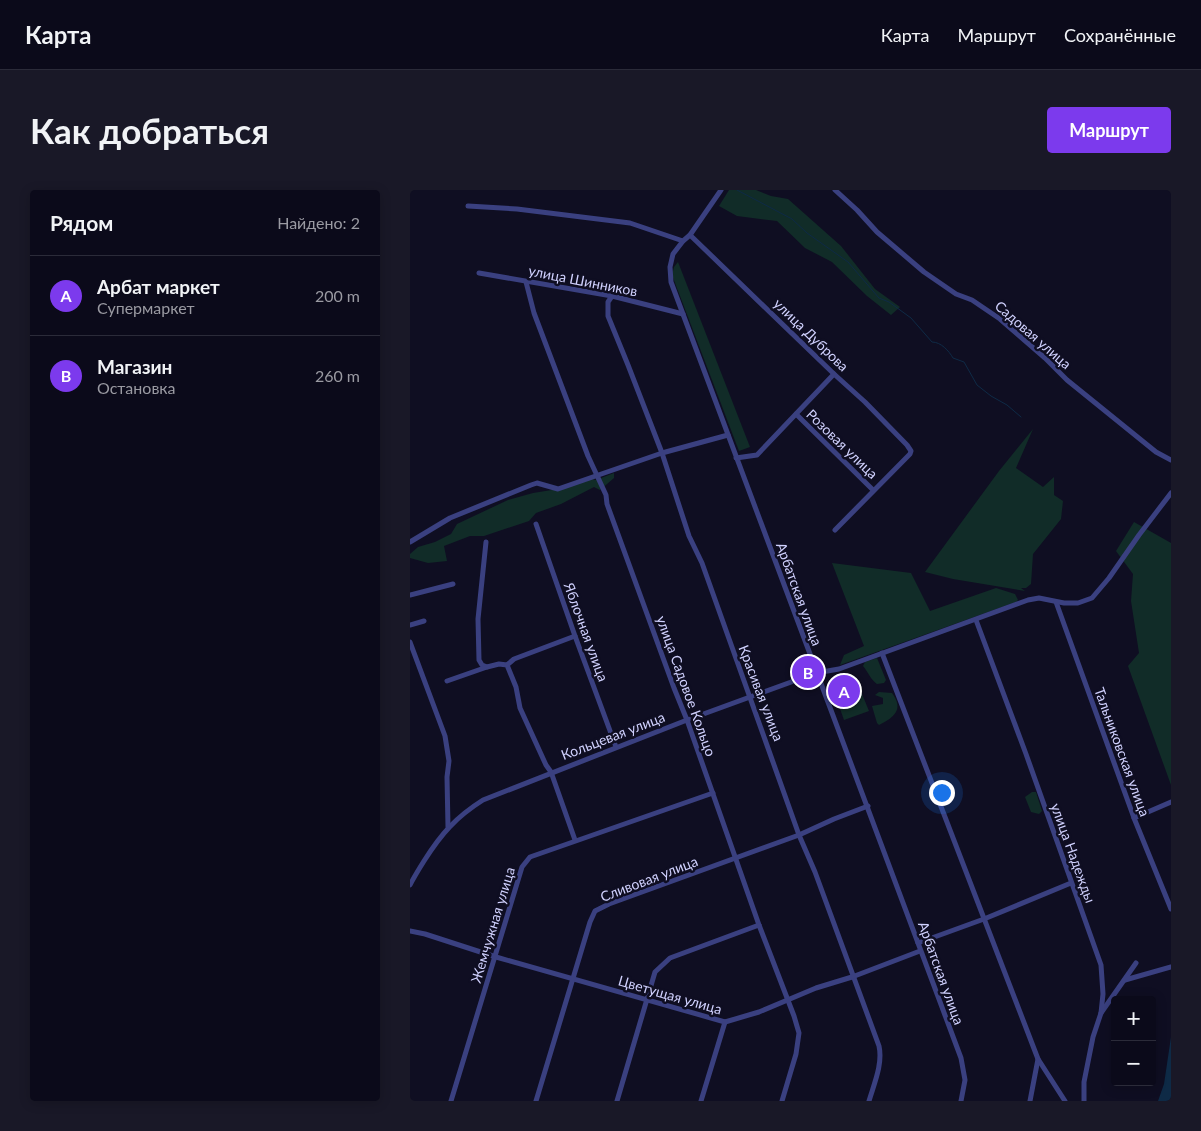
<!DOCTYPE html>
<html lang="ru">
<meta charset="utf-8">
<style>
body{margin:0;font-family:Lato,sans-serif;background:#191827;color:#f1f3f6}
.controls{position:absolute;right:15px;bottom:15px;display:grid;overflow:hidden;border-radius:5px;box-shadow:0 2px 12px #0003}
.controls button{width:45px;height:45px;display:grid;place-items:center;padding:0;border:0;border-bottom:1px solid #2b2b39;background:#0b0a1a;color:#f1f3f6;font:25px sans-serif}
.you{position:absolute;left:531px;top:602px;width:18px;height:18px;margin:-12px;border:4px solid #fff;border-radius:50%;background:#1a73e8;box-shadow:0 0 0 8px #1a73e833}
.badge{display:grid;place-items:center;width:32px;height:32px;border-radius:50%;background:#7c3aed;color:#fff;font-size:16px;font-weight:700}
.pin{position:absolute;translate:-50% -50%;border:2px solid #fff;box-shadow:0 1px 5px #0006}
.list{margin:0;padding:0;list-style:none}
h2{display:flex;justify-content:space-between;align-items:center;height:65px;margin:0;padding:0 20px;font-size:21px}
h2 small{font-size:16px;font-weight:400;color:#9a9aa2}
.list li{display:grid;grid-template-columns:32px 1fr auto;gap:15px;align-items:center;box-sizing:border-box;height:80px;padding:0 20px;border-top:1px solid #2b2b39}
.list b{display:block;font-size:19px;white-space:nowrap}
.list p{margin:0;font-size:16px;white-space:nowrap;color:#9a9aa2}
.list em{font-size:16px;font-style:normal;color:#9a9aa2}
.map{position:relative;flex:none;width:761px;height:911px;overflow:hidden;border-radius:5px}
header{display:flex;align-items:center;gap:30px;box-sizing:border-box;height:70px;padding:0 25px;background:#0b0a1a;border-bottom:1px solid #2b2b39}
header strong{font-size:24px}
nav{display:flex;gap:28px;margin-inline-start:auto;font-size:18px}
.intro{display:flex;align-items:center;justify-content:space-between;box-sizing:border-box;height:120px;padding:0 30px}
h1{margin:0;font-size:35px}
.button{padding:12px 22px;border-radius:5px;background:#7c3aed;color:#fff;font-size:18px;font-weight:700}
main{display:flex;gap:30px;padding:0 30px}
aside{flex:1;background:#0b0a1a;border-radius:5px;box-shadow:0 2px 12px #0003}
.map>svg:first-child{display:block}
.green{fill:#112c28}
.water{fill:#0e2a46}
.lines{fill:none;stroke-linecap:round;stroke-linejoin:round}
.stream{stroke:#0e2a46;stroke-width:1}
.minor{stroke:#3a4080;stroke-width:5}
.labels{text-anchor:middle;stroke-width:5;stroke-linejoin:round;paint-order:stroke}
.street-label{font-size:14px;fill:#d0d1fe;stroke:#0f0e22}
</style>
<header>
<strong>Карта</strong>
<nav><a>Карта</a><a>Маршрут</a><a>Сохранённые</a></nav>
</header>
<div class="intro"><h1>Как добраться</h1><a class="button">Маршрут</a></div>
<main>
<aside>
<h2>Рядом<small>Найдено: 2</small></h2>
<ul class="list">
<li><span class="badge">A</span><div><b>Арбат маркет</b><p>Супермаркет</p></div><em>200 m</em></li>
<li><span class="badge">B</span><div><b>Магазин</b><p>Остановка</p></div><em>260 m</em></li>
</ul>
</aside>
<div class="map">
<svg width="761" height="911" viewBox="0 0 761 911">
<rect width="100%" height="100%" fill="#0f0e22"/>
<!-- green -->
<g class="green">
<polygon points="319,0 346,0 361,6 378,9 431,56 465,99 490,117 481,125 457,106 422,72 395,58 367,31 327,26 309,16"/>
<polygon points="268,72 340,257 329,261 262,85 264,77"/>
<polygon points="623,239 606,278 633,297 644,287 644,305 653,311 651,329 623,364 621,394 616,398 611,398 615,401 543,389 515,382 589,281"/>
<polygon points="204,283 204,288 190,300 184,297 151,314 126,323 119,331 74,346 60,346 34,356 37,371 18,373 0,368 0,364 8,357 25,352 41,344 47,334 98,310 123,303 148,299 182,289 186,290"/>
<polygon points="724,332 761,353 761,595 718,476 729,463 721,411 723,384 706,361"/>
<polygon points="422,373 501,383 520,421 586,398 605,404 608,410 606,412 430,475 434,465 454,456"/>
<path d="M467,468L476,490L474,493L467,494C461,490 458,482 453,476L455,472Z"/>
<path d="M469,502L482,503C494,519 485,527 469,535L467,533L462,516L473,514V508L465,505Z"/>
<polygon points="452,504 459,521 434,530 428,513"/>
<polygon points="622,602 626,602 632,621 629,624 621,622 615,607"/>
</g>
<!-- water -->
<polygon class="water" points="761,847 761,911 748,911 754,894"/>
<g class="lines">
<!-- stream -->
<path class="stream" d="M327,0L382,29L397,43L438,72L469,108L479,112L501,128L522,152C531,152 539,161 543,168L554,172L567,195L581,206L597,215L611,227"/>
<!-- minor -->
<g class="minor">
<polyline points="311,0 280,45 273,51 263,64 260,77 261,92 551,868 555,890 551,911"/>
<polyline points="425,0 447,20 467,42 514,82 546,104 562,110 590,129 635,168 657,190 746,262 761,270"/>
<polyline points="58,16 107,19 220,33 273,51"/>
<polyline points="280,45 424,184 455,212 497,255 501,261 500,264 425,340"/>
<polyline points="69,83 202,106 273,124"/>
<polyline points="116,92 124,123 178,266 196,305 197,314 264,498 277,530 349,735 384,826 389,843 386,864 372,911"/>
<path d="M202,106L198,112V126L218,175L252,263L279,346L292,373L389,645L405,682L469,856C473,874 464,894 459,911"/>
<polyline points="386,224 463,300"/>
<polyline points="326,268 347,265 424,184"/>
<polyline points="126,334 165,446 206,557"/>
<polyline points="0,352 40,328 121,295 127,293 148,299 252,263 318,245"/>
<polyline points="76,352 68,429 69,470 72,475 77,477 89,474 97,475 106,497 110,518 136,575 141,582 165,650"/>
<polyline points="0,405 43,394"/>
<polyline points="646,412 724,628 761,719"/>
<polyline points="566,430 616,564 691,775 693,804 691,823 683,847 674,892 674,911"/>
<polyline points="0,435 14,431"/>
<polyline points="0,452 35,546 39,571 37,587 38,637"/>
<polyline points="472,463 628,869 620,911"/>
<polyline points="97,475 104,469 165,446"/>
<polyline points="37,491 77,477"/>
<polyline points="724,628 761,612"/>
<path d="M0,695C4,687 9,679 14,671C31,644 46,627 73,610L277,530L406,483L429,479L618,410L629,408L654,413H668L682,408L699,388L729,345L761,303"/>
<polyline points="0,741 15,744 86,767 315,832 349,822 406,798 442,787 510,761"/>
<polyline points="508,753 574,729 661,693"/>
<polyline points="715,790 761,777"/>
<polyline points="691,823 726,773"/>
<polyline points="628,869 655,911"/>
<polyline points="41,911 112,677 120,667 303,603"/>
<polyline points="126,911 180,732 185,721 199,714 389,645 424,629 458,616"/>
<polyline points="207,911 245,782 260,768 349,735"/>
<polyline points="291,911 315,832"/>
</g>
</g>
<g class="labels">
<!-- street labels -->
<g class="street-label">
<text transform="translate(173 91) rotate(11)" y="5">улица Шинников</text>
<text transform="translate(401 145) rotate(44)" y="5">улица Дуброва</text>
<text transform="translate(623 145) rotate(41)" y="5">Садовая улица</text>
<text transform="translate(432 254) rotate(44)" y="5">Розовая улица</text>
<text transform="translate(389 404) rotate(70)" y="5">Арбатская улица</text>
<text transform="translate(176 442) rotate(70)" y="5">Яблочная улица</text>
<text transform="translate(276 496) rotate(70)" y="5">улица Садовое Кольцо</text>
<text transform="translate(351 503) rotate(69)" y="5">Красивая улица</text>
<text transform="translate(203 546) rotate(-21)" y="5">Кольцевая улица</text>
<text transform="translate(712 562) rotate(70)" y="5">Тальниковская улица</text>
<text transform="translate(663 663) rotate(70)" y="5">улица Надежды</text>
<text transform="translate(239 689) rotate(-21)" y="5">Сливовая улица</text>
<text transform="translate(83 735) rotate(-73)" y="5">Жемчужная улица</text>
<text transform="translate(531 783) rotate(70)" y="5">Арбатская улица</text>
<text transform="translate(260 805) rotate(16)" y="5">Цветущая улица</text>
</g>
</g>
</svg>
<div class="controls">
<button>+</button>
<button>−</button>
</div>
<div class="you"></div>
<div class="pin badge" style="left:434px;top:501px">A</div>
<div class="pin badge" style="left:398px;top:482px">B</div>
</div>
</main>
